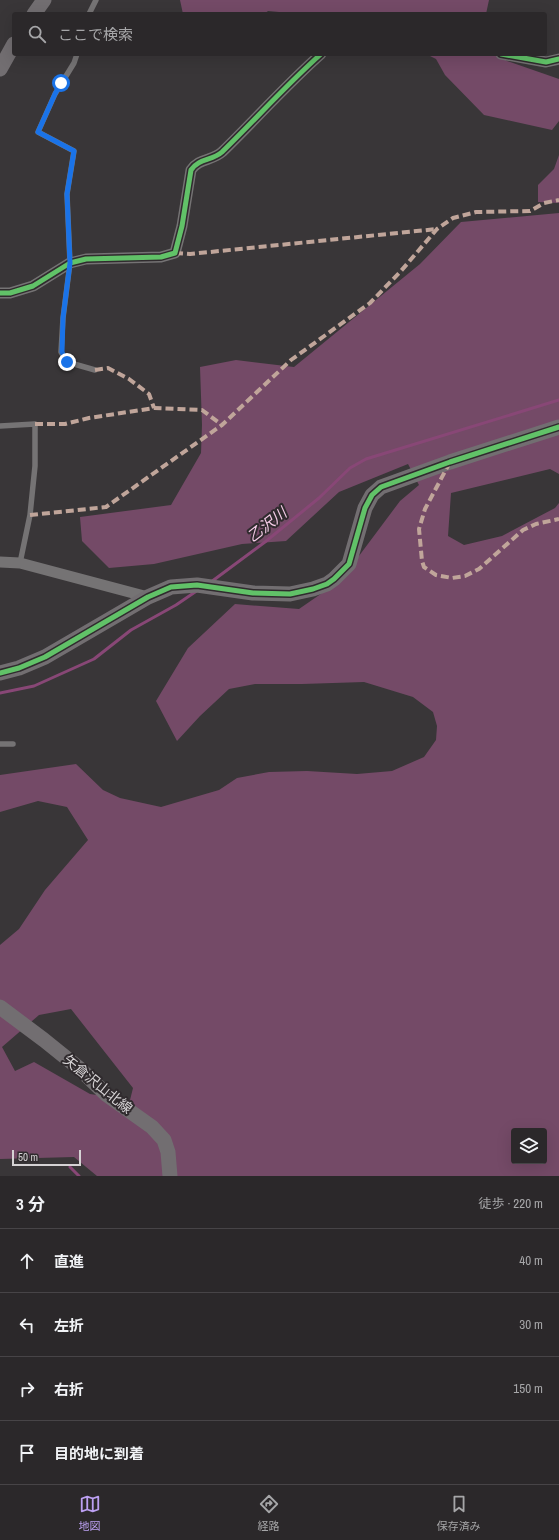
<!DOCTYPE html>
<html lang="ja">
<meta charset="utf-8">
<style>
body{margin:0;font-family:"Archivo Narrow","Noto Sans JP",sans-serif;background:#373436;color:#f1f3f6}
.controls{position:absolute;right:12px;bottom:12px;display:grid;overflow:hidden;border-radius:4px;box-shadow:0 4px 16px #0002}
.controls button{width:36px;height:36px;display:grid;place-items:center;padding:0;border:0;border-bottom:1px solid #474447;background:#2b282a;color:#f1f3f6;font:20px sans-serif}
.scale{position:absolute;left:12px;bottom:10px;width:69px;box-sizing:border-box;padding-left:4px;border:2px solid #d5d2d4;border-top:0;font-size:11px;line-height:14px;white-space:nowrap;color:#d5d2d4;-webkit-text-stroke:3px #302b2e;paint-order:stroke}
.stop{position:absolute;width:12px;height:12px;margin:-9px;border:3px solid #1a73e8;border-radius:50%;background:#fff}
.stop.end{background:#1a73e8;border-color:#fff;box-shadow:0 1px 4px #0008}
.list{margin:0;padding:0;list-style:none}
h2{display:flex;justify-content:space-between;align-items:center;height:52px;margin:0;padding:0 16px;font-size:17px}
h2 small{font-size:13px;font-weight:400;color:#a6a6a8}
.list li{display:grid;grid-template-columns:26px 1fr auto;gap:12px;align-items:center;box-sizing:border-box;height:64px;padding:0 16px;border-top:1px solid #474447}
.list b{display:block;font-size:15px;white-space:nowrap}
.list em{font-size:13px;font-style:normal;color:#a6a6a8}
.icon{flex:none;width:22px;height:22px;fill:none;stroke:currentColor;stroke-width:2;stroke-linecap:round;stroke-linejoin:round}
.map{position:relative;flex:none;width:559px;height:1176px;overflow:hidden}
.search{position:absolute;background:#2b282a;box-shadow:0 4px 16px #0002;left:12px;right:12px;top:12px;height:44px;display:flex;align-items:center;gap:10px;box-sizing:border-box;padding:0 14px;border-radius:4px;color:#a6a6a8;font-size:15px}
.sheet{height:308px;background:#2b282a}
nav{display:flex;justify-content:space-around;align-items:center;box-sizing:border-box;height:56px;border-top:1px solid #474447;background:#2b282a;font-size:11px;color:#a6a6a8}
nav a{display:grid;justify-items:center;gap:2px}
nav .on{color:#bca0f2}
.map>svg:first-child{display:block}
.green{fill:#744a67;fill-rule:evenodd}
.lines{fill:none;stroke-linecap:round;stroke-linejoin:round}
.stream{stroke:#884776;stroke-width:3}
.lane{stroke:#757374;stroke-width:5.5}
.street{stroke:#757374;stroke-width:11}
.secondary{stroke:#726e71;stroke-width:15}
.quiet{stroke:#c0a59a;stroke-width:4;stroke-dasharray:8 4;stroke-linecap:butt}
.cycleway-casing{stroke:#302b2e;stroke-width:8}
.cycleway{stroke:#61c268;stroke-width:5}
.route{stroke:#1a73e8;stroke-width:5}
.labels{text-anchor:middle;stroke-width:4;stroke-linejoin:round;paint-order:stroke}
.street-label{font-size:14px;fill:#d5d2d4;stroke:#302b2e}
.water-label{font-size:15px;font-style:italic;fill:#f7cee9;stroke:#302b2e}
</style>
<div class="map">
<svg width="559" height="1176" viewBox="0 0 559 1176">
<rect width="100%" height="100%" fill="#393638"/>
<!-- green -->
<g class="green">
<polygon points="180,0 489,0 486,14 301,14 268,11 264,14 183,14"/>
<polygon points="426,54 499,54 507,61 559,79 559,121 552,130 484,115 445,75 436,59"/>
<polygon points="559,155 559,203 538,202 538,185 554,169"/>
<path d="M559,213V474L550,469L451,493L448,536L464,545L502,536L555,508L559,503V1176H97L74,1157L0,1159V945L19,929L45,890L88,840L67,807L38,801L0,812V775L76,764L103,790L120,798L161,807L219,790L237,778L269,772L307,771L357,774L392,771L424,757L436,740L437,726L433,712L413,697L364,682L302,684H255L229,689L200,716L177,741L156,701L188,648L235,604L299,609L341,580L400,501L419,485L408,464L339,492L286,541L242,544L154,564L109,568L82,541L80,517L171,505L201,453L202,425L200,367L236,360L294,367L420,264L461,222ZM71,1009L133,1088L130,1100L90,1094L34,1062L15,1071L2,1047L39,1015ZM514,1131H544V1161H514Z"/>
</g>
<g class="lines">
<!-- stream -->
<g class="stream">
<polyline points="211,582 265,542 319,498 350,468 366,459 559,400"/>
<polyline points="0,693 34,686 94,659 131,630 176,605 198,590"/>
<polyline points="70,1167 79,1176"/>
</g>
<!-- lane -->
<g class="lane">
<polyline points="89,14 96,0"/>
<polyline points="77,54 74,63 55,94 38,132 74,151 67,194 70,263 63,318 61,352 67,362 95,370"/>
<polyline points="0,426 35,424 35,466 30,515 20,563"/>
<polyline points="0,744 13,744"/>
</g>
<!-- street -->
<g class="street">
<polyline points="501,54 546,62 559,59"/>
<path d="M0,293H10L33,286L70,263L86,259L161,257L175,253L182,226L191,170C199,158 212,161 222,152C255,120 286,85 321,54"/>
<polyline points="0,562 20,563 148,597"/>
</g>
<!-- secondary -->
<g class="secondary">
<polyline points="34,14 44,0"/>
<polyline points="0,69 14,44"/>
<polyline points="0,673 19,668 45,657 148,597 171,587 197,585 253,593 290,594 313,589 327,584 334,579 349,564 365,508 372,495 381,487 450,462 559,427"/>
<polyline points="0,1007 44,1040 80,1069 107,1095 152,1127 164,1140 168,1152 170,1176"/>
</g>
<!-- quiet -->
<g class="quiet">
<polyline points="175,253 190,254 437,229"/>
<polyline points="95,370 108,368 129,379 149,394 154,408"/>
<polyline points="35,424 65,424 89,418 154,408 202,410 222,425"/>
<polyline points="450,462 425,509 419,529 422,561 424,567 436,575 452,578 465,576 479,569 523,530 536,524 559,519"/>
<polyline points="30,515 106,507 222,425 291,360 370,303 401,271 437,229 453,218 476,212 530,211 544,203 559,200"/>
</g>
<!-- cycleway casing -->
<g class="cycleway-casing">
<g id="cycleway">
<polyline points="501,54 546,62 559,59"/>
<path d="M0,293H10L33,286L70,263L86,259L161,257L175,253L182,226L191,170C199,158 212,161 222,152C255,120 286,85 321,54"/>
<polyline points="0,673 19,668 45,657 148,597 171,587 197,585 253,593 290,594 313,589 327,584 334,579 349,564 365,508 372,495 381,487 450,462 559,427"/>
</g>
</g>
<!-- cycleway -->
<use href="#cycleway" class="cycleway"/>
</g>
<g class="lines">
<!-- route -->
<polyline class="route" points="61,83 55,94 38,132 74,151 67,194 70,263 63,318 62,352 67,362"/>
</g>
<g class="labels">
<!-- street labels -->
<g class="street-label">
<text transform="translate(98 1084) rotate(39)" y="5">矢倉沢山北線</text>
</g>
<!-- water labels -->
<g class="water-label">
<text transform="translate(267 525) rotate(-38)" y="5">乙沢川</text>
</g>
</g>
</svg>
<div class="controls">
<button><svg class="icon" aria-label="layers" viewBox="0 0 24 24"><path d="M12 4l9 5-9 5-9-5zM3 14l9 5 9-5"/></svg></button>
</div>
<div class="scale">50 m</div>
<div class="stop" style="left:61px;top:83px"></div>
<div class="stop end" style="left:67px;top:362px"></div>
<div class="search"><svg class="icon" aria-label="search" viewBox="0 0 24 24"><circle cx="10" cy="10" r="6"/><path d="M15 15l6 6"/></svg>ここで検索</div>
</div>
<section class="sheet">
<h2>3 分<small>徒歩 · 220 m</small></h2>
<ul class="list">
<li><svg class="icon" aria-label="ahead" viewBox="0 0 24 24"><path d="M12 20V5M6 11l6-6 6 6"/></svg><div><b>直進</b></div><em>40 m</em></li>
<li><svg class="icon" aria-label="left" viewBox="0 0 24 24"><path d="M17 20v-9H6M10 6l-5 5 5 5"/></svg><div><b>左折</b></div><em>30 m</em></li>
<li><svg class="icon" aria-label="right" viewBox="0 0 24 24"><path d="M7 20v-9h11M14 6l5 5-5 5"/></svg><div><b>右折</b></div><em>150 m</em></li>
<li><svg class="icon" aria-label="arrive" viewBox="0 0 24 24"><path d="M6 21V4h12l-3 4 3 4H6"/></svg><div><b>目的地に到着</b></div></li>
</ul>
</section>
<nav>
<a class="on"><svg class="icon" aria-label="map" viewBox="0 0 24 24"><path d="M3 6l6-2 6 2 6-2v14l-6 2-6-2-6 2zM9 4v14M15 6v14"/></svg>地図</a>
<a><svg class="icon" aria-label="directions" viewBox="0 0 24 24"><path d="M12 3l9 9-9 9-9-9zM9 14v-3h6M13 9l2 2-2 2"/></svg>経路</a>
<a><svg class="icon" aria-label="saved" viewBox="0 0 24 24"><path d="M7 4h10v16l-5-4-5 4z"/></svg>保存済み</a>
</nav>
